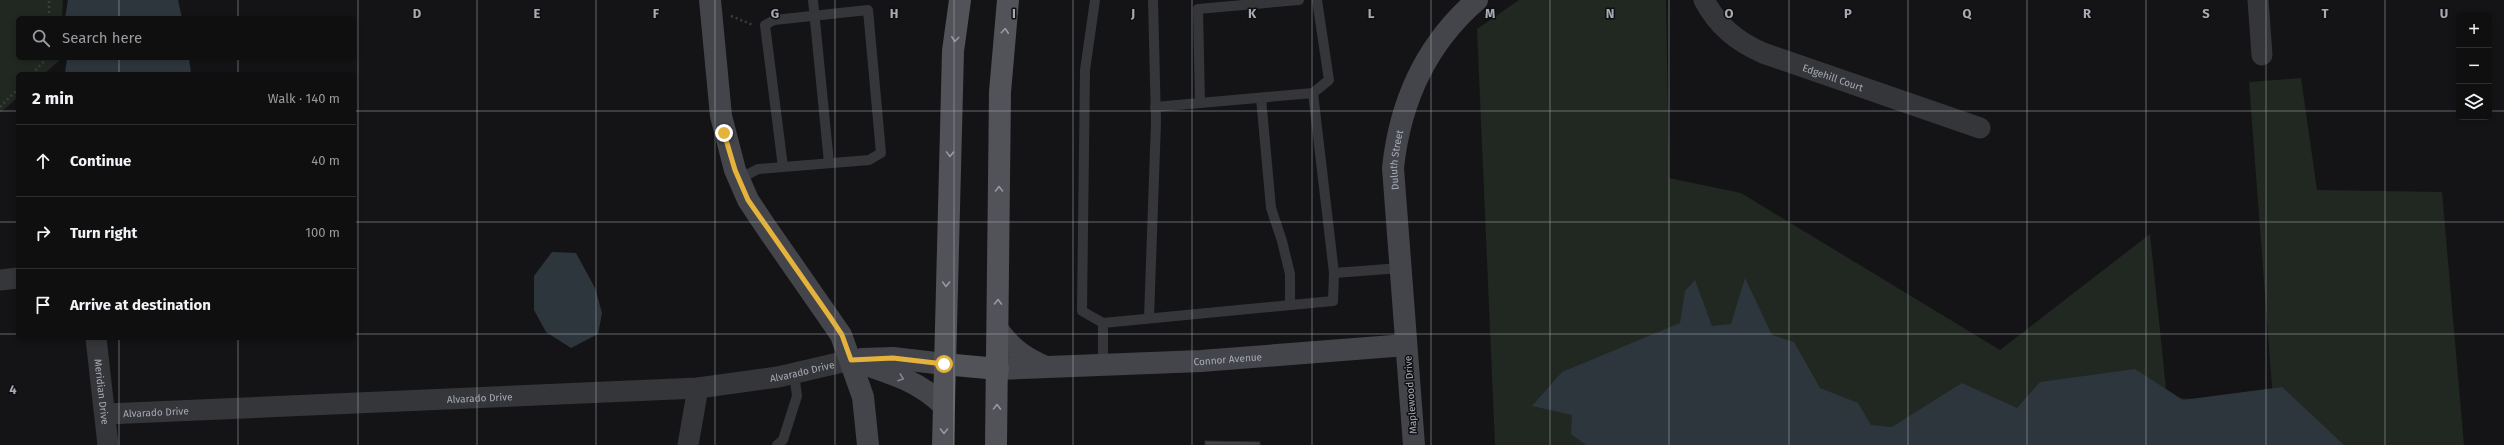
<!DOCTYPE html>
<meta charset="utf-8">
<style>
body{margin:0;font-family:"Fira Sans",sans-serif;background:#1d1d1e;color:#f1f3f6}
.controls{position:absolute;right:12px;top:12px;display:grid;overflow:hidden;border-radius:6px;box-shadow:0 2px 6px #0003}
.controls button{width:36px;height:36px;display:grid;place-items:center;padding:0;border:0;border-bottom:1px solid #2f2f30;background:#0f0f10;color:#f1f3f6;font:20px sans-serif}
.stop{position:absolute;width:12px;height:12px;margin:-9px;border:3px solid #e5b23c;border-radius:50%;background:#fff}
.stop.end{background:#e5b23c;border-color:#fff;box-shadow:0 1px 4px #0008}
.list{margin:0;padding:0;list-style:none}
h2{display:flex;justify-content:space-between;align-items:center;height:52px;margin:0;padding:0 16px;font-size:17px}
h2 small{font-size:13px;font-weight:400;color:#9b9c9f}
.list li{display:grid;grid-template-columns:26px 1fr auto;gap:12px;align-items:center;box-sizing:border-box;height:72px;padding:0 16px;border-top:1px solid #2f2f30}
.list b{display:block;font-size:15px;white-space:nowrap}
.list em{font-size:13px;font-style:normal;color:#9b9c9f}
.icon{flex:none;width:22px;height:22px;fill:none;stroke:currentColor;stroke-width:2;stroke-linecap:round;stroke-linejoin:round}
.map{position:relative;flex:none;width:2504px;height:445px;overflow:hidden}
.search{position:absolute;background:#0f0f10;box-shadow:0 2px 6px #0003;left:16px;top:16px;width:340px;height:44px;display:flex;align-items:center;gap:10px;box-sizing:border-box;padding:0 14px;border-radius:6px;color:#9b9c9f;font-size:15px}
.panel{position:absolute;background:#0f0f10;box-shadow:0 2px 6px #0003;left:16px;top:72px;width:340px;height:268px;border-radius:6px}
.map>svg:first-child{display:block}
.green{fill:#202821}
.water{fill:#2e363d}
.building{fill:#434448;stroke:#2e2e31}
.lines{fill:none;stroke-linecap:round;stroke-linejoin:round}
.path{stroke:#3b3d41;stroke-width:2.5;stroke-dasharray:2 3;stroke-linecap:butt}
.lane{stroke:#35363a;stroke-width:10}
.street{stroke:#35363a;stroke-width:21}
.secondary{stroke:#43454a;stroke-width:22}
.primary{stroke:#515359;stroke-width:22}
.oneway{stroke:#9699a3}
.oneway2{stroke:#848790}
.route{stroke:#e5b23c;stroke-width:5}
.grid{fill:none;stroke:#a7abb5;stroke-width:1;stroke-opacity:0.55}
.labels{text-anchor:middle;stroke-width:3;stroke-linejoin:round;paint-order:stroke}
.street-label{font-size:10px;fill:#a7abb5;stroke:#0f0f11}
.grid-label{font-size:13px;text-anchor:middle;font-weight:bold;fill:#a7abb5;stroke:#0f0f11;stroke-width:3;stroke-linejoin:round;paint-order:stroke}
</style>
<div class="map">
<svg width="2504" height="445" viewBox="0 0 2504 445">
<rect width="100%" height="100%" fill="#141416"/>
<!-- green -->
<g class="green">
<polygon points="0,0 63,0 62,18 18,18 18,58 61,59 44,74 18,74 18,97 0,113"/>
<polygon points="1519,0 1666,0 1669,178 1741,193 2000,350 2150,234 2167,398 2273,401 2249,82 2301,78 2317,190 2442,192 2464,445 1495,445 1477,29"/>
</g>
<!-- water -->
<g class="water">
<polygon points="68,0 178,0 182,18 65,18"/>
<polygon points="67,58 189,58 191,74 65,74"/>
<polygon points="552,252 576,253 595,288 602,313 598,334 571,348 546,332 534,310 534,276"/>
<polygon points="1745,278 1772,335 1794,342 1820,388 1858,403 1871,425 1892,427 1962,383 2017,408 2040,382 2135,369 2183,400 2282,387 2344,445 1586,445 1571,434 1572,415 1532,406 1562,372 1680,323 1685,291 1695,280 1712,326 1731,324"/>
</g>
<!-- building -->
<polygon class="building" points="1205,441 1260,442 1260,445 1205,445"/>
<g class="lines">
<!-- path -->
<g class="path">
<polyline points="731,16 753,25"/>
<polyline points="49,18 49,0"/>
<polyline points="32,74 47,58"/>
<polyline points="0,107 18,89"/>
</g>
<!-- lane -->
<g class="lane">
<polyline points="813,0 829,163"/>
<polyline points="1095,0 1085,70 1082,311 1103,323"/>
<polyline points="1261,98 1271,208 1282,241 1290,274 1290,305"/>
<polyline points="1200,103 1198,9 1299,0"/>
<polyline points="1155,107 1313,93 1329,80 1317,0"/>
<polyline points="739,179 758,169 869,160 881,153 868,10 774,20 765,25 783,167"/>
<polyline points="1334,273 1401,268"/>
<polyline points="1149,318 1156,122 1153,0"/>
<polyline points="1103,365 1103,323 1333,301 1334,273 1313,93"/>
<polyline points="777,445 783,440 797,396 794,374"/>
</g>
<!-- street -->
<g class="street">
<path id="s1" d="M1704,0C1718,26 1736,41 1763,53L1980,128"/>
<polyline points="2258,0 2262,55"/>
<polyline points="0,280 18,278"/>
<path id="s2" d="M96,338L108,445"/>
<path id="s3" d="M106,414L698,388L778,377L851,360"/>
<polyline points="688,445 698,388"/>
</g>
<!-- secondary -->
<g class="secondary">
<polyline points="710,0 721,116 735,170 748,200 766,227 841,335 863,397 868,445"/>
<path d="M998,330C1012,349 1025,358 1046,367"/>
<polyline points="862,359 893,358 944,364"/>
<path d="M851,360C886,372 917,379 944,406"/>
<path id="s4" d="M998,369L1201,361L1406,345"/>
<path id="s5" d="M1414,445L1393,168C1400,102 1426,44 1477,0"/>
</g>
<!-- primary -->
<g class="primary">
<polyline points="944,364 998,369"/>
<polyline points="943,445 953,51 960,0"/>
<polyline points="996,445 1000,92 1008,0"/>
</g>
</g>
<!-- one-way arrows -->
<defs><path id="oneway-chevron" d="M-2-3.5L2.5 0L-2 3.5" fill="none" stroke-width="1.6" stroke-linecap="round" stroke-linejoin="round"/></defs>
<g class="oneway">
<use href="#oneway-chevron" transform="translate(1005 31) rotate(-85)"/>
<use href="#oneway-chevron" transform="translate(955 39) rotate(97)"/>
<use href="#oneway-chevron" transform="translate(950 154) rotate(92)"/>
<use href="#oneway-chevron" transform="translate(999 189) rotate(-90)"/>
<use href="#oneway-chevron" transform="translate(946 284) rotate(92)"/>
<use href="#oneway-chevron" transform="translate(998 302) rotate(-89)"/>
<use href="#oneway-chevron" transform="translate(997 407) rotate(-89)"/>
<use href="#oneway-chevron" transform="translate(944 431) rotate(91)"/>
</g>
<use class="oneway2" href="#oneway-chevron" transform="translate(901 378) rotate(19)"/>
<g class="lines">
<!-- route -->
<polyline class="route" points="724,133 735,170 748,200 830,317 842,335 851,360 893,358 944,364"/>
</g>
<!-- grid -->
<path class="grid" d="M119,0V18M238,0V18M358,0V445M477,0V445M596,0V445M715,0V445M835,0V445M954,0V445M1073,0V445M1192,0V445M1312,0V445M1431,0V445M1550,0V445M1669,0V445M1789,0V445M1908,0V445M2027,0V445M2146,0V445M2266,0V445M2385,0V445M119,58V74M238,58V74M0,111H18M354,111H2459M2489,111H2504M0,222H18M354,222H2504M0,334H18M354,334H2504M119,338V445M238,338V445"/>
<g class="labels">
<!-- street labels -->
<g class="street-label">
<text dy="4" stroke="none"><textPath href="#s1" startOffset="155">Edgehill Court</textPath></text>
<text dy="4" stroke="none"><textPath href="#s5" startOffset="286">Duluth Street</textPath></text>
<text dy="4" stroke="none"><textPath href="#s4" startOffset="230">Connor Avenue</textPath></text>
<text dy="4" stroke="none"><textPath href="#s3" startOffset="698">Alvarado Drive</textPath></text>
<text dy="4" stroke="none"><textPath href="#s2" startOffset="54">Meridian Drive</textPath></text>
<text transform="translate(1410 395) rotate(-94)" y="4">Maplewood Drive</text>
<text dy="4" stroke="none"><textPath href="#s3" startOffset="374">Alvarado Drive</textPath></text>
<text dy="4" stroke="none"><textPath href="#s3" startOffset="50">Alvarado Drive</textPath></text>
</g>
</g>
<g class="grid-label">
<text x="417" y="18">D</text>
<text x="537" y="18">E</text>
<text x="656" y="18">F</text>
<text x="775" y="18">G</text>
<text x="894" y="18">H</text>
<text x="1014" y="18">I</text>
<text x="1133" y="18">J</text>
<text x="1252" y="18">K</text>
<text x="1371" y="18">L</text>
<text x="1490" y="18">M</text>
<text x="1610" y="18">N</text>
<text x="1729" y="18">O</text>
<text x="1848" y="18">P</text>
<text x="1967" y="18">Q</text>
<text x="2087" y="18">R</text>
<text x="2206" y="18">S</text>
<text x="2325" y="18">T</text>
<text x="2444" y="18">U</text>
<text x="13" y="394">4</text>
</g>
</svg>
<div class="controls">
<button>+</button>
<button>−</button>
<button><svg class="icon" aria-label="layers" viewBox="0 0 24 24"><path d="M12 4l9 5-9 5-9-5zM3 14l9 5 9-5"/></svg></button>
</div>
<div class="stop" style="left:944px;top:364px"></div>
<div class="stop end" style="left:724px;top:133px"></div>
<div class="search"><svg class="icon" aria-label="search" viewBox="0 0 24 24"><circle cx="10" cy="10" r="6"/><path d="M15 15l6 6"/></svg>Search here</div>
<section class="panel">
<h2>2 min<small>Walk · 140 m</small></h2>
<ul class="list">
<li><svg class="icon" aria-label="ahead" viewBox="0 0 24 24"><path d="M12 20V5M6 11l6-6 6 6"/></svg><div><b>Continue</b></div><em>40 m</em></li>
<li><svg class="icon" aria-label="right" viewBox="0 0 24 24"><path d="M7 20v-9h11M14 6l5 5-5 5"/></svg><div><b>Turn right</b></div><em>100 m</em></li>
<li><svg class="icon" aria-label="arrive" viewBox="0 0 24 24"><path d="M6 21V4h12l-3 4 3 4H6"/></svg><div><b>Arrive at destination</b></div></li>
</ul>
</section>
</div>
